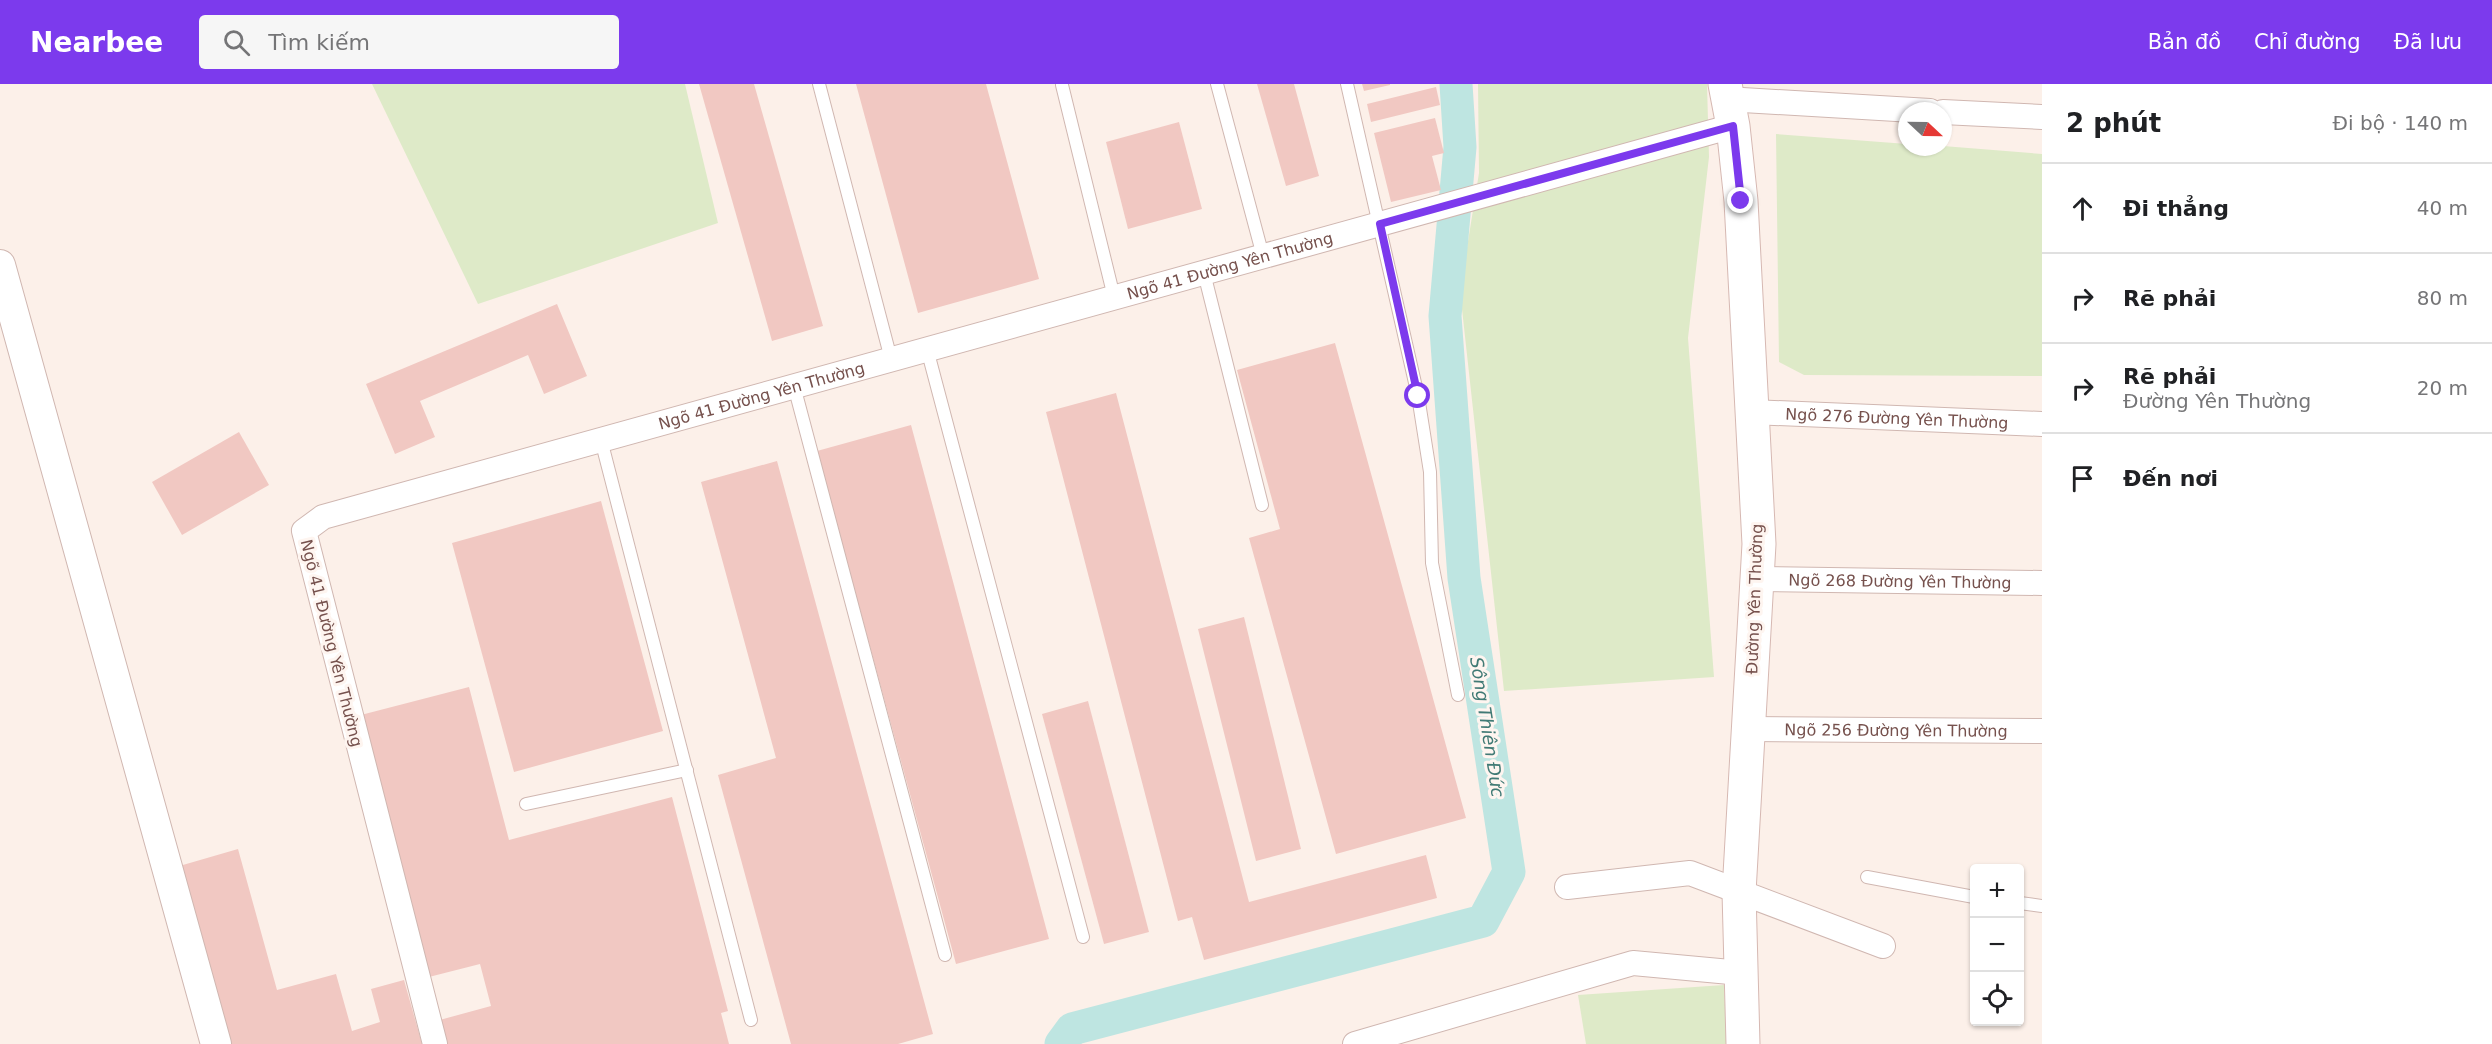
<!DOCTYPE html>
<html lang="vi">
<meta charset="utf-8">
<style>
body{margin:0;font-family:"DejaVu Sans",sans-serif;background:#f6f6f6;color:#202124}
.controls{position:absolute;right:18px;bottom:18px;display:grid;overflow:hidden;border-radius:6px;box-shadow:0 2px 4px #0004}
.controls button{width:54px;height:54px;display:grid;place-items:center;padding:0;border:0;border-bottom:2px solid #e0e0e0;background:#fff;color:#202124;font:30px sans-serif}
.compass{position:absolute;left:1898px;top:18px;width:54px;height:54px;border-radius:50%;background:#fff;box-shadow:0 2px 4px #0004;rotate:112deg}
.stop{position:absolute;width:18px;height:18px;margin:-14px;border:4px solid #7c3aed;border-radius:50%;background:#fff}
.stop.end{background:#7c3aed;border-color:#fff;box-shadow:0 2px 6px #0008}
.list{margin:0;padding:0;list-style:none}
h2{display:flex;justify-content:space-between;align-items:center;height:78px;margin:0;padding:0 24px;font-size:26px}
h2 small{font-size:20px;font-weight:400;color:#757577}
.list li{display:grid;grid-template-columns:39px 1fr auto;gap:18px;align-items:center;box-sizing:border-box;height:90px;padding:0 24px;border-top:2px solid #e0e0e0}
.list b{display:block;font-size:22px;white-space:nowrap}
.list p{margin:0;font-size:20px;white-space:nowrap;color:#757577}
.list em{font-size:20px;font-style:normal;color:#757577}
.icon{flex:none;width:33px;height:33px;fill:none;stroke:currentColor;stroke-width:2;stroke-linecap:round;stroke-linejoin:round}
.map{position:relative;flex:none;width:2042px;height:960px;overflow:hidden}
header{display:flex;align-items:center;gap:36px;box-sizing:border-box;height:84px;padding:0 30px;background:#7c3aed;color:#fff}
header strong{font-size:28px}
nav{display:flex;gap:33px;margin-inline-start:auto;font-size:21px}
.search{width:420px;height:54px;background:#f6f6f6;display:flex;align-items:center;gap:15px;box-sizing:border-box;padding:0 21px;border-radius:6px;color:#757577;font-size:22px}
main{display:flex}
aside{flex:1;background:#fff}
.map>svg:first-child{display:block}
.green{fill:#deeac8}
.lines{fill:none;stroke-linecap:round;stroke-linejoin:round}
.canal{stroke:#bee5e1;stroke-width:33}
.building{fill:#f1c8c2}
.service-casing{stroke:#d0b7b1;stroke-width:14}
.minor-casing{stroke:#d0b7b1;stroke-width:26}
.tertiary-casing{stroke:#d0b7b1;stroke-width:32}
.secondary-casing{stroke:#d6b8b2;stroke-width:35}
.service{stroke:#fff;stroke-width:12}
.minor{stroke:#fff;stroke-width:24}
.tertiary{stroke:#fff;stroke-width:30}
.secondary{stroke:#fff;stroke-width:33}
.route{stroke:#7c3aed;stroke-width:8}
.labels{text-anchor:middle;stroke-width:6;stroke-linejoin:round;paint-order:stroke}
.street-label{font-size:16px;fill:#76514d;stroke:#fef5f0}
.water-label{font-size:18px;font-style:italic;fill:#417a75;stroke:#fef5f0}
</style>
<header>
<strong>Nearbee</strong>
<div class="search"><svg class="icon" aria-label="search" viewBox="0 0 24 24"><circle cx="10" cy="10" r="6"/><path d="M15 15l6 6"/></svg>Tìm kiếm</div>
<nav><a>Bản đồ</a><a>Chỉ đường</a><a>Đã lưu</a></nav>
</header>
<main>
<div class="map">
<svg width="2042" height="960" viewBox="0 0 2042 960">
<rect width="100%" height="100%" fill="#fcf0e9"/>
<!-- green -->
<g class="green">
<polygon points="372,0 685,0 718,139 478,220"/>
<polygon points="1478,0 1707,0 1709,73 1688,254 1714,593 1504,607 1460,207 1479,89"/>
<polygon points="1776,50 1907,60 1907,63 1943,62 2042,70 2042,292 1804,291 1779,278"/>
<polygon points="1724,901 1727,960 1586,960 1578,911"/>
</g>
<g class="lines">
<!-- canal -->
<polyline class="canal" points="1061,960 1072,945 1483,837 1509,788 1464,494 1445,232 1460,63 1456,0"/>
</g>
<!-- building -->
<g class="building">
<polygon points="699,0 754,0 823,242 772,257"/>
<polygon points="856,0 986,0 1039,195 918,229"/>
<polygon points="1257,0 1294,0 1319,92 1286,102"/>
<polygon points="1362,0 1390,0 1390,1 1364,7"/>
<polygon points="1436,3 1440,21 1371,38 1367,20"/>
<polygon points="1435,34 1444,69 1432,72 1441,106 1391,118 1374,49"/>
<polygon points="1179,38 1202,125 1128,145 1106,58"/>
<polygon points="557,220 587,292 544,310 528,271 420,317 435,353 395,370 366,300"/>
<polygon points="1335,259 1466,734 1336,770 1249,454 1280,445 1237,286"/>
<polygon points="1116,309 1249,818 1426,771 1437,814 1204,876 1192,833 1178,837 1046,328"/>
<polygon points="911,341 1049,855 956,880 817,367"/>
<polygon points="239,348 269,401 182,451 152,398"/>
<polygon points="777,377 933,950 898,960 791,960 718,691 776,674 701,398"/>
<polygon points="601,417 663,647 514,688 452,459"/>
<polygon points="1244,533 1301,765 1256,777 1198,545"/>
<polygon points="469,603 509,756 672,713 728,927 721,929 729,960 442,960 436,937 491,922 480,880 425,894 357,632"/>
<polygon points="1088,617 1149,848 1104,860 1042,630"/>
<polygon points="238,765 277,906 336,890 352,947 380,938 371,905 404,896 422,960 225,960 176,783"/>
</g>
<g class="lines">
<!-- service casing -->
<g class="service-casing">
<g id="service">
<polyline points="819,0 891,275"/>
<polyline points="1217,0 1263,172"/>
<polyline points="1347,0 1418,312 1430,388 1432,479 1458,611"/>
<polyline points="1062,1 1114,213"/>
<polyline points="1204,189 1262,421"/>
<polyline points="927,265 1083,853"/>
<polyline points="794,302 945,871"/>
<polyline points="601,356 751,936"/>
<polyline points="526,720 687,686"/>
<polyline points="1867,793 1974,813"/>
<polyline points="2020,819 2042,822"/>
</g>
</g>
<!-- minor casing -->
<g class="minor-casing">
<g id="minor">
<polyline points="1726,15 1930,27"/>
<polyline points="1943,28 2042,33"/>
<path id="s1" d="M1751,328L2042,340"/>
<path id="s2" d="M1758,495L2042,499"/>
<path id="s3" d="M1749,645L2042,647"/>
<polyline points="1567,803 1690,789 1883,862"/>
<path id="s4" d="M435,960L304,447L323,433L1733,42"/>
<polyline points="1355,960 1633,879 1741,889"/>
</g>
</g>
<!-- tertiary casing -->
<g class="tertiary-casing">
<polyline id="tertiary" points="0,181 216,960"/>
</g>
<!-- secondary casing -->
<g class="secondary-casing">
<polyline id="secondary" points="1725,0 1733,42 1741,117 1759,460 1739,808 1743,960"/>
</g>
<!-- service -->
<use href="#service" class="service"/>
<!-- minor -->
<use href="#minor" class="minor"/>
<!-- tertiary -->
<use href="#tertiary" class="tertiary"/>
<!-- secondary -->
<use href="#secondary" class="secondary"/>
</g>
<g class="lines">
<!-- route -->
<polyline class="route" points="1418,312 1380,140 1733,42 1741,117"/>
</g>
<g class="labels">
<!-- street labels -->
<g class="street-label">
<text dy="6" stroke="none"><textPath href="#s4" startOffset="1494">Ngõ 41 Đường Yên Thường</textPath></text>
<text dy="6" stroke="none"><textPath href="#s4" startOffset="1008">Ngõ 41 Đường Yên Thường</textPath></text>
<text dy="6" stroke="none"><textPath href="#s1" startOffset="146">Ngõ 276 Đường Yên Thường</textPath></text>
<text dy="6" stroke="none"><textPath href="#s2" startOffset="142">Ngõ 268 Đường Yên Thường</textPath></text>
<text transform="translate(1754 515) rotate(-88)" y="6">Đường Yên Thường</text>
<text transform="translate(332 559) rotate(76)" y="6">Ngõ 41 Đường Yên Thường</text>
<text dy="6" stroke="none"><textPath href="#s3" startOffset="147">Ngõ 256 Đường Yên Thường</textPath></text>
</g>
<!-- water labels -->
<g class="water-label">
<text transform="translate(1487 643) rotate(81)" y="6">Sông Thiên Đức</text>
</g>
</g>
</svg>
<div class="controls">
<button>+</button>
<button>−</button>
<button><svg class="icon" aria-label="locate" viewBox="0 0 24 24"><circle cx="12" cy="12" r="6"/><path d="M12 2v4M12 18v4M2 12h4M18 12h4"/></svg></button>
</div>
<svg class="compass" viewBox="-18 -18 36 36"><path d="M0-13l5 13h-10z" fill="#e53935"/><path d="M0 13l5-13h-10z" fill="#757577"/></svg>
<div class="stop" style="left:1418px;top:312px"></div>
<div class="stop end" style="left:1741px;top:117px"></div>
</div>
<aside>
<h2>2 phút<small>Đi bộ · 140 m</small></h2>
<ul class="list">
<li><svg class="icon" aria-label="ahead" viewBox="0 0 24 24"><path d="M12 20V5M6 11l6-6 6 6"/></svg><div><b>Đi thẳng</b></div><em>40 m</em></li>
<li><svg class="icon" aria-label="right" viewBox="0 0 24 24"><path d="M7 20v-9h11M14 6l5 5-5 5"/></svg><div><b>Rẽ phải</b></div><em>80 m</em></li>
<li><svg class="icon" aria-label="right" viewBox="0 0 24 24"><path d="M7 20v-9h11M14 6l5 5-5 5"/></svg><div><b>Rẽ phải</b><p>Đường Yên Thường</p></div><em>20 m</em></li>
<li><svg class="icon" aria-label="arrive" viewBox="0 0 24 24"><path d="M6 21V4h12l-3 4 3 4H6"/></svg><div><b>Đến nơi</b></div></li>
</ul>
</aside>
</main>
